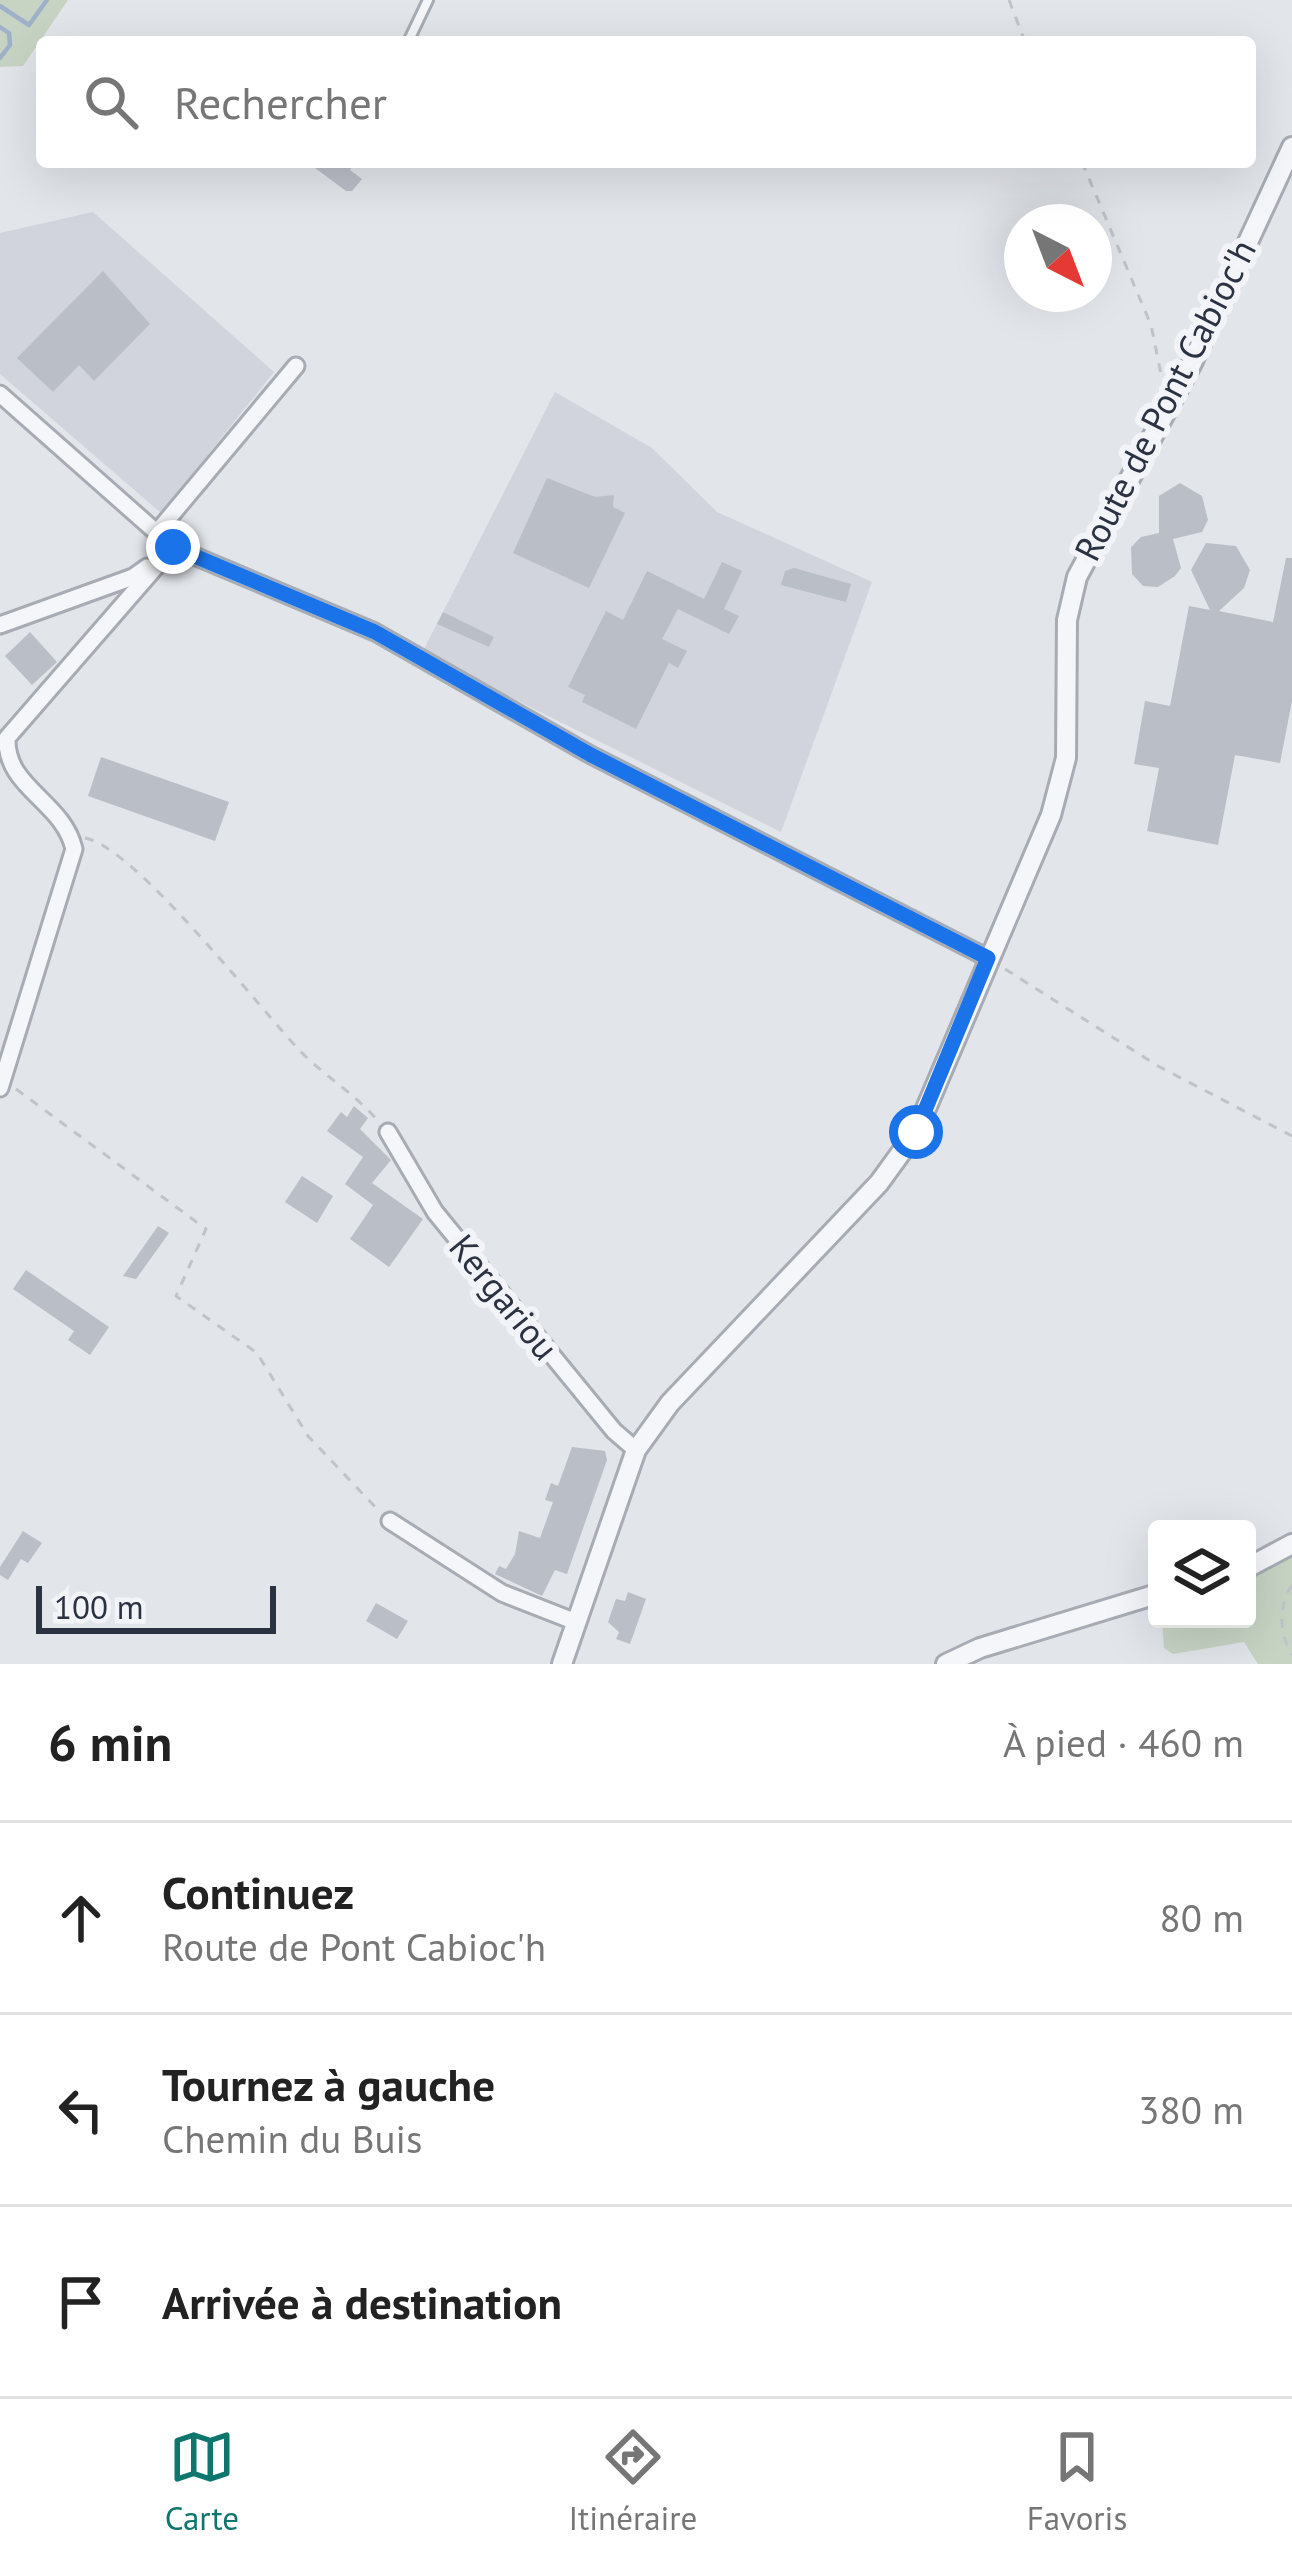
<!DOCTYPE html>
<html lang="fr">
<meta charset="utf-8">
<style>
body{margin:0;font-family:"PT Sans",sans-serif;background:#f6f6f6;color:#222}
.controls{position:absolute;right:36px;bottom:36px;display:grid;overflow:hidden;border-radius:12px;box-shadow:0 12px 48px #0002}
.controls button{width:108px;height:108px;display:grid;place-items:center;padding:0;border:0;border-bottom:3px solid #e0e0e0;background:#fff;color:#222;font:60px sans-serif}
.compass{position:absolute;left:1004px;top:204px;width:108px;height:108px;border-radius:50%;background:#fff;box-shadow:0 12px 48px #0002;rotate:138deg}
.scale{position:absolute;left:36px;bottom:30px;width:240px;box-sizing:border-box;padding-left:12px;border:6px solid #2b3242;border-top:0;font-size:33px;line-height:42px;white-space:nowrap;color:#2b3242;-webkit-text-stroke:9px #f2f4f8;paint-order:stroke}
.stop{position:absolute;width:36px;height:36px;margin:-27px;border:9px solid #1a73e8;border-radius:50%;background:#fff}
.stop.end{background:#1a73e8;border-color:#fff;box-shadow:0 3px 12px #0008}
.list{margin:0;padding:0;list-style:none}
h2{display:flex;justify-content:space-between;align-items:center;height:156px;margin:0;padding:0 48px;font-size:51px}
h2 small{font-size:39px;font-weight:400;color:#767676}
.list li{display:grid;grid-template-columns:78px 1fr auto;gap:36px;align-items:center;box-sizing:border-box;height:192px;padding:0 48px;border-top:3px solid #e0e0e0}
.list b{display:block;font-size:45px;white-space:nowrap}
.list p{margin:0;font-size:39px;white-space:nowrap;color:#767676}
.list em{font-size:39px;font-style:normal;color:#767676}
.icon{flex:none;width:66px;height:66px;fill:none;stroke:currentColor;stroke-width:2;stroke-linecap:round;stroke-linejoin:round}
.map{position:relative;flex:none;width:1292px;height:1664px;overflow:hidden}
.search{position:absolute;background:#fff;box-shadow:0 12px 48px #0002;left:36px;right:36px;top:36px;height:132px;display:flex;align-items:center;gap:30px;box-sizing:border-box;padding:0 42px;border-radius:12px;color:#767676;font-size:45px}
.sheet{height:732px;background:#fff}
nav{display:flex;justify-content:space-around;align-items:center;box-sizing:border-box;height:168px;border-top:3px solid #e0e0e0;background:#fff;font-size:33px;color:#767676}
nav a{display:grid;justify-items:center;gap:6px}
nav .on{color:#0f766e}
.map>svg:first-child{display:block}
.built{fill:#d1d4dc}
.green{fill:#c7d4c4}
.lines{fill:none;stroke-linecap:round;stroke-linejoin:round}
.stream{stroke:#9fb1c8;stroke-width:4.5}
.building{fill:#babec7}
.service-casing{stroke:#a7acb4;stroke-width:14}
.minor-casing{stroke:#a7acb4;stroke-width:21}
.tertiary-casing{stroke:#a7acb4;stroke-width:24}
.path{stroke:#c0c3c9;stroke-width:3;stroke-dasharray:9 9;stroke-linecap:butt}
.service{stroke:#f5f6f9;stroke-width:8}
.minor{stroke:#f5f6f9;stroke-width:15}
.tertiary{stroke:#f5f6f9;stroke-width:18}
.route{stroke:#1a73e8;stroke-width:15}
.labels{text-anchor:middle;stroke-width:12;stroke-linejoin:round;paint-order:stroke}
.street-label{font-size:36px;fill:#2b3242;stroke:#f2f4f8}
</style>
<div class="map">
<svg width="1292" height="1664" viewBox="0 0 1292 1664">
<rect width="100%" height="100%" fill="#e2e5ea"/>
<!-- built -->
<g class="built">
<polygon points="93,212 274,372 161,513 0,374 0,233"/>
<polygon points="555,392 652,448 717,512 872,582 781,832 422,653"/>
</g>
<!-- green -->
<g class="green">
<polygon points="0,0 68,0 23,66 0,67"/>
<polygon points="1292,1554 1292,1664 1258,1664 1244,1642 1173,1654 1164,1648 1162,1619 1247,1619 1247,1577"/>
</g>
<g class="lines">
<!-- stream -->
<g class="stream">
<polyline points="0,6 29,25 47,0"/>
<polyline points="0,27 9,33 10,45 0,58"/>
</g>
</g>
<!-- building -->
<g class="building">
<polygon points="307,162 355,162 350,170 362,179 352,191 346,191"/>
<polygon points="103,271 150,324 94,381 79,365 53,392 17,358"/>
<polygon points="547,478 595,497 614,495 613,507 625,513 589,588 513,553"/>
<polygon points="1180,483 1202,496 1208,520 1202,532 1173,539 1181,568 1175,576 1158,587 1143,586 1132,574 1131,547 1141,537 1159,533 1159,496"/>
<polygon points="1206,543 1236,546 1250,570 1244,588 1219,611 1273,622 1286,558 1292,558 1292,701 1280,763 1235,755 1218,845 1147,831 1159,768 1134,764 1145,701 1170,706 1189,606 1210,610 1191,570"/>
<polygon points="722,562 742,571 724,609 739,616 729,634 678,609 662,639 687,651 678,668 669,663 636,729 582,702 585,695 568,687 606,611 623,620 647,571 704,599"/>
<polygon points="794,568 851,584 846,602 781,585 785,571"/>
<polygon points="443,612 494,637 489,647 437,624"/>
<polygon points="30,632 57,662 32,685 5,656"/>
<polygon points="101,757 229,802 215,841 88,796"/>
<polygon points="354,1106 368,1118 360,1129 391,1160 372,1183 423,1219 389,1267 350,1239 373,1205 345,1184 363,1157 327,1131 341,1112 347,1117"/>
<polygon points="302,1176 333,1196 317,1223 285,1202"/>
<polygon points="158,1226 169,1233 136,1279 123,1276"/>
<polygon points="26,1270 109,1327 90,1355 68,1340 74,1331 13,1289"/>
<polygon points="572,1447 605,1451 607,1460 567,1574 555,1570 542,1596 495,1574 499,1566 506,1569 515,1554 519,1531 540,1538 553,1502 545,1500 551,1483 558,1486"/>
<polygon points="23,1531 42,1543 28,1563 21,1559 8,1580 0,1575 0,1567"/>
<polygon points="628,1592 646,1599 630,1644 616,1639 619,1632 608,1622 616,1599 625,1601"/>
<polygon points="376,1603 408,1621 397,1639 366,1621"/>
</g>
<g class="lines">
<!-- service casing -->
<g class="service-casing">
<polyline id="service" points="408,42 428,0"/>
</g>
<!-- minor casing -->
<g class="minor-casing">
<g id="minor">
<polyline points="0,394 173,547 375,632 591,755 988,958"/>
<polyline points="158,531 296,366"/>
<polyline points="0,625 133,577 147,567"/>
<path d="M0,1088L74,849C63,801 5,788 7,738L173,547"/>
<polyline points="388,1132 435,1212 614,1431 636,1450"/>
<polyline points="390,1521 502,1593 576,1622"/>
</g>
</g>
<!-- tertiary casing -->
<g class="tertiary-casing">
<g id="tertiary">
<polyline points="1247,1568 1292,1544"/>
<polyline points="562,1664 636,1450 670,1403 879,1183 916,1132 1051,815 1066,758 1067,620 1077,577 1192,363 1292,147"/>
<polyline points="946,1664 980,1648 1157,1594"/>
</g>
</g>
<!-- path -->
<g class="path">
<polyline points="1009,0 1025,42"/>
<polyline points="1082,162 1151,325 1162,379"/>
<path d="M85,838C135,847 261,1010 301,1052C326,1077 355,1094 377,1120"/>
<polyline points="1005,969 1158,1066 1292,1136"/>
<polyline points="16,1089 206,1229 176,1296 257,1353 308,1436 378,1510"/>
<path d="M1292,1585C1278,1607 1279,1632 1292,1655"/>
</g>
<!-- service -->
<use href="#service" class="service"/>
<!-- minor -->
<use href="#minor" class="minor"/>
<!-- tertiary -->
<use href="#tertiary" class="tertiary"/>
</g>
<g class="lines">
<!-- route -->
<polyline class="route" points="173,547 375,632 591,755 988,958 916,1132"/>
</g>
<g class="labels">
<!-- street labels -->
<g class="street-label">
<text transform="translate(1165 400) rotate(-63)" y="13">Route de Pont Cabioc'h</text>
<text transform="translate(504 1297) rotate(51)" y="13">Kergariou</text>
</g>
</g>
</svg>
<div class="controls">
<button><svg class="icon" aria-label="layers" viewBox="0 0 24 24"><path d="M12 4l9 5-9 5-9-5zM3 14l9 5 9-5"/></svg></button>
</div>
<svg class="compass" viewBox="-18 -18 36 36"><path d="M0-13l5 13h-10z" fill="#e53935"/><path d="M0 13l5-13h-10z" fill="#767676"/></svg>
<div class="scale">100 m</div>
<div class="stop" style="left:916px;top:1132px"></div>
<div class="stop end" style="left:173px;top:547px"></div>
<div class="search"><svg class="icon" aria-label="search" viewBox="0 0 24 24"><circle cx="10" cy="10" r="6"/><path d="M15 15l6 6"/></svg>Rechercher</div>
</div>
<section class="sheet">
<h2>6 min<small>À pied · 460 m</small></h2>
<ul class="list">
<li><svg class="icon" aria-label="ahead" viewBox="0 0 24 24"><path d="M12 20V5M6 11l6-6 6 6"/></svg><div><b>Continuez</b><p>Route de Pont Cabioc'h</p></div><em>80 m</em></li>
<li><svg class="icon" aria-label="left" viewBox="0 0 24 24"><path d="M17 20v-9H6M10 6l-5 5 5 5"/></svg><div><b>Tournez à gauche</b><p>Chemin du Buis</p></div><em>380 m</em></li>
<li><svg class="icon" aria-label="arrive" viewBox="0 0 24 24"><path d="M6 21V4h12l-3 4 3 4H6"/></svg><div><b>Arrivée à destination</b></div></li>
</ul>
</section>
<nav>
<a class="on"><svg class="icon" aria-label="map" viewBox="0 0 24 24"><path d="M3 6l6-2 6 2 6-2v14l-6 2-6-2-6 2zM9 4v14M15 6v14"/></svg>Carte</a>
<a><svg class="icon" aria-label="directions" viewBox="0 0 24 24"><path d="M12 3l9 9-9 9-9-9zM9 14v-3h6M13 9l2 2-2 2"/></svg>Itinéraire</a>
<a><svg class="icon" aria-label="saved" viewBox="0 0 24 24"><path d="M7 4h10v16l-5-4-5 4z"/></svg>Favoris</a>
</nav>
